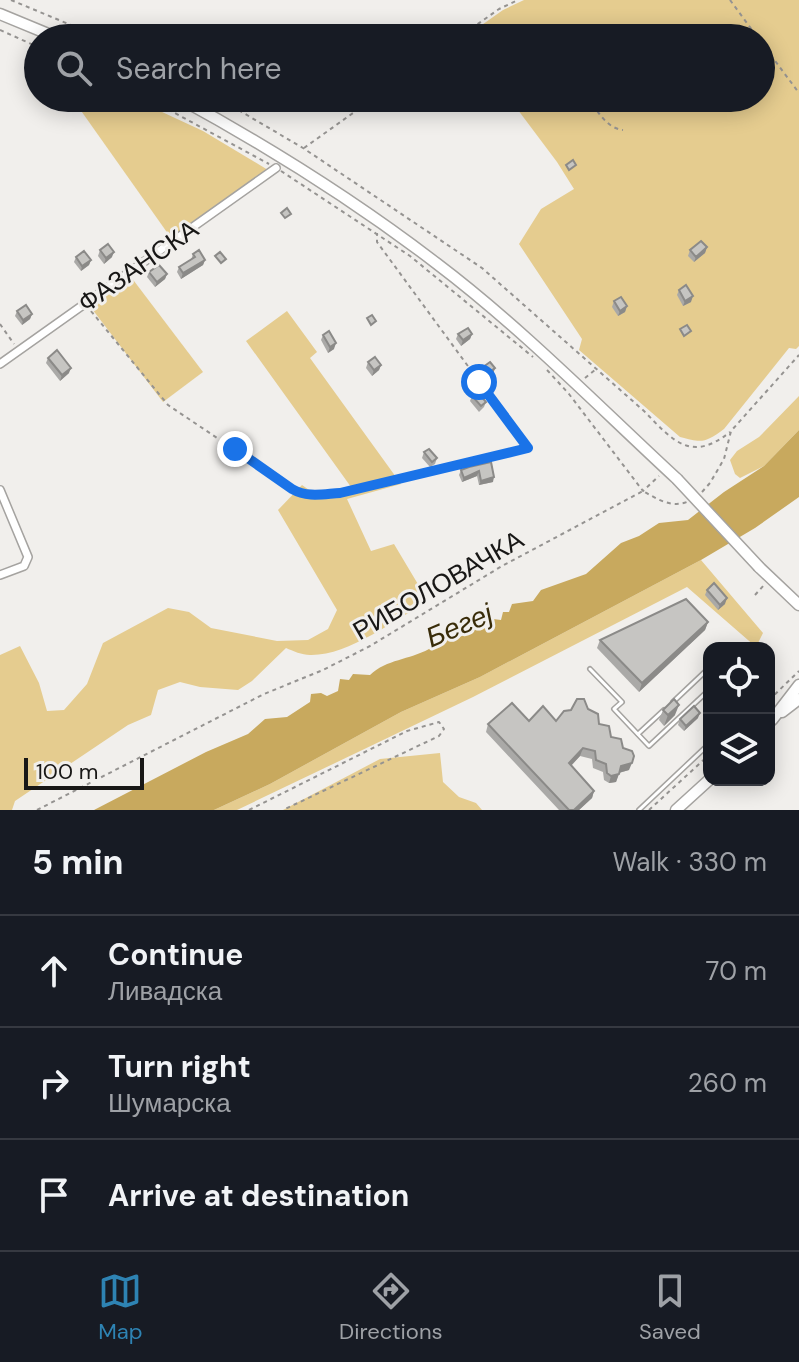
<!DOCTYPE html>
<meta charset="utf-8">
<style>
body{margin:0;font-family:"DM Sans",sans-serif;background:#242831;color:#f1f3f6}
.controls{position:absolute;right:24px;bottom:24px;display:grid;overflow:hidden;border-radius:16px;box-shadow:0 4px 20px #0003}
.controls button{width:72px;height:72px;display:grid;place-items:center;padding:0;border:0;border-bottom:2px solid #363941;background:#171b24;color:#f1f3f6;font:40px sans-serif}
.scale{position:absolute;left:24px;bottom:20px;width:120px;box-sizing:border-box;padding-left:8px;border:4px solid #181716;border-top:0;font-size:22px;line-height:28px;white-space:nowrap;color:#181716;-webkit-text-stroke:6px #f1efec;paint-order:stroke}
.stop{position:absolute;width:24px;height:24px;margin:-18px;border:6px solid #1a73e8;border-radius:50%;background:#fff}
.stop.end{background:#1a73e8;border-color:#fff;box-shadow:0 2px 8px #0008}
.list{margin:0;padding:0;list-style:none}
h2{display:flex;justify-content:space-between;align-items:center;height:104px;margin:0;padding:0 32px;font-size:34px}
h2 small{font-size:26px;font-weight:400;color:#9ea1a6}
.list li{display:grid;grid-template-columns:52px 1fr auto;gap:24px;align-items:center;box-sizing:border-box;height:112px;padding:0 32px;border-top:2px solid #363941}
.list b{display:block;font-size:30px;white-space:nowrap}
.list p{margin:0;font-size:26px;white-space:nowrap;color:#9ea1a6}
.list em{font-size:26px;font-style:normal;color:#9ea1a6}
.icon{flex:none;width:44px;height:44px;fill:none;stroke:currentColor;stroke-width:2;stroke-linecap:round;stroke-linejoin:round}
.map{position:relative;flex:none;width:799px;height:810px;overflow:hidden}
.search{position:absolute;background:#171b24;box-shadow:0 4px 20px #0003;left:24px;right:24px;top:24px;height:88px;display:flex;align-items:center;gap:20px;box-sizing:border-box;padding:0 28px;border-radius:44px;color:#9ea1a6;font-size:30px}
.sheet{height:440px;background:#171b24}
nav{display:flex;justify-content:space-around;align-items:center;box-sizing:border-box;height:112px;border-top:2px solid #363941;background:#171b24;font-size:22px;color:#9ea1a6}
nav a{display:grid;justify-items:center;gap:4px}
nav .on{color:#2e83b3}
.map>svg:first-child{display:block}
.green{fill:#e5cc8f}
.water{fill:#c8a95e}
.lines{fill:none;stroke-linecap:round;stroke-linejoin:round}
.service-casing{stroke:#a5a3a0;stroke-width:6}
.minor-casing{stroke:#a5a3a0;stroke-width:10}
.primary-casing{stroke:#a5a3a0;stroke-width:13}
.path{stroke:#959391;stroke-width:2;stroke-dasharray:4 4;stroke-linecap:butt}
.service{stroke:#fff;stroke-width:3}
.minor{stroke:#fff;stroke-width:7}
.primary{stroke:#fff;stroke-width:10}
.primary-bridge-casing{stroke:#a5a3a0;stroke-width:13;stroke-linecap:butt}
.primary-bridge{stroke:#fff;stroke-width:10}
.wall{fill:#aaa9a7}
.shaded-wall{fill:#8b8a88}
.building{fill:#c6c5c2;stroke:#8b8a88;stroke-width:2}
.route{stroke:#1a73e8;stroke-width:10}
.labels{text-anchor:middle;stroke-width:6;stroke-linejoin:round;paint-order:stroke}
.street-label{font-size:26px;fill:#181716;stroke:#f1efec}
.water-label{font-size:28px;font-style:italic;fill:#392c09;stroke:#f1efec}
</style>
<div class="map">
<svg width="799" height="810" viewBox="0 0 799 810">
<rect width="100%" height="100%" fill="#f1efec"/>
<!-- green -->
<g class="green">
<path d="M524,0H799V346L796,349L789,348L724,429C705,443 702,443 680,437L579,350L582,339L519,244L541,209L574,189L557,162L509,98H761V38H467L469,34L503,10Z"/>
<polygon points="72,98 132,98 203,131 268,170 171,238"/>
<polygon points="131,277 203,372 163,402 89,305"/>
<path d="M287,311L317,352L310,358L401,484L347,499L371,551L394,544L428,601C395,620 348,656 310,655C302,655 293,651 286,648L252,681L238,690L200,687L180,682L158,690L151,715L128,725L15,801L12,810H0V655L20,646L39,683L47,711L64,710L87,684L103,643L168,608L189,612L211,628L277,641L308,640L328,629L337,610L278,510L302,485L312,492L351,487L246,341Z"/>
<polygon points="799,396 799,430 764,466 740,478 735,474 730,460 737,451 759,437"/>
<polygon points="701,560 763,633 756,647 687,587 473,697 237,810 214,810 270,784 401,712 480,677"/>
<polygon points="440,753 443,782 459,797 476,803 482,810 283,810 380,759"/>
</g>
<!-- water -->
<path class="water" d="M799,430V497L755,528L701,560L480,677L401,712L270,784L214,810H94L206,752L248,734L265,719L287,717L310,702L311,694L321,693L327,696L338,691L340,679L349,680L353,674L370,675C387,659 409,660 429,649C437,645 442,637 448,631L458,638L471,631L472,624L482,628L493,619L501,620L503,612H509L512,604L533,601L541,590L586,574L621,543L639,536L659,523L688,520L724,492L764,466Z"/>
<g class="lines">
<!-- service casing -->
<g class="service-casing">
<g id="service">
<polyline points="590,669 622,702 614,709 649,746 709,690"/>
<polyline points="769,672 772,681 769,688"/>
<polyline points="673,702 709,668"/>
<polyline points="638,734 664,710"/>
<polyline points="639,810 709,744"/>
</g>
</g>
<!-- minor casing -->
<g class="minor-casing">
<g id="minor">
<polyline points="0,364 276,168"/>
<polyline points="0,490 28,557 24,566 0,575"/>
</g>
</g>
<!-- primary casing -->
<g class="primary-casing">
<g id="primary">
<polyline points="0,14 58,38"/>
<path d="M179,98C269,147 355,201 436,263C522,328 598,406 677,479"/>
<polyline points="759,567 799,605"/>
<polyline points="782,712 799,699"/>
<polyline points="772,720 799,685"/>
<polyline points="676,810 709,780"/>
</g>
</g>
<!-- path -->
<g class="path">
<polyline points="11,0 102,38"/>
<polyline points="730,0 758,38"/>
<polyline points="0,30 38,47"/>
<polyline points="458,38 499,9 518,0"/>
<polyline points="761,42 799,93"/>
<polyline points="147,98 269,164"/>
<path d="M218,98L303,148L482,268L644,411C673,441 691,463 730,432"/>
<path d="M588,98C598,111 606,128 623,130"/>
<polyline points="304,148 374,98"/>
<polyline points="281,171 410,256 533,357"/>
<polyline points="91,311 168,405 302,495 340,493 528,448 377,242 377,233"/>
<polyline points="0,324 14,344"/>
<polyline points="547,370 569,394 643,491 659,476"/>
<polyline points="585,378 596,369"/>
<polyline points="702,492 710,483 724,459 731,431 799,355"/>
<polyline points="755,595 764,585"/>
<polyline points="769,700 799,671"/>
<path d="M37,810L264,694L323,670L370,646L502,566L643,491C657,499 671,508 687,502"/>
<polyline points="249,810 407,731 439,722 444,729 439,736 283,810"/>
<polyline points="649,810 709,755"/>
</g>
<!-- service -->
<use href="#service" class="service"/>
<!-- minor -->
<use href="#minor" class="minor"/>
<!-- primary -->
<use href="#primary" class="primary"/>
<!-- primary-bridge casing -->
<g class="primary-bridge-casing">
<polyline id="primary-bridge" points="677,479 759,567"/>
</g>
<!-- primary-bridge -->
<use href="#primary-bridge" class="primary-bridge"/>
</g>
<!-- wall -->
<g class="wall">
<polygon points="707,247 705,253 694,262 688,256 690,250"/>
<polygon points="100,250 112,257 104,264 98,256"/>
<polygon points="193,254 205,260 203,265 181,279 177,272 179,267 191,260"/>
<polygon points="76,257 91,260 89,265 81,271 74,262"/>
<polygon points="149,272 167,274 165,279 155,287 147,277"/>
<polygon points="679,290 691,302 683,306 677,295"/>
<polygon points="614,301 627,306 625,312 618,316 612,307"/>
<polygon points="17,311 32,314 30,319 22,325 15,316"/>
<polygon points="458,334 472,334 470,339 461,346 456,339"/>
<polygon points="323,335 334,349 328,353 321,340"/>
<polygon points="48,358 69,373 60,381 46,363"/>
<polygon points="368,362 381,365 379,370 372,376 366,368"/>
<polygon points="495,368 493,374 482,382 477,376 479,370"/>
<polygon points="472,396 486,402 484,407 479,412 470,401"/>
<polygon points="424,452 437,458 435,464 430,467 422,458"/>
<polygon points="491,462 493,482 479,485 477,476 462,482 459,475 461,470"/>
<polygon points="707,590 725,604 718,610 705,595"/>
<polygon points="708,622 705,630 639,692 597,648 600,640"/>
<polygon points="588,709 599,724 611,737 629,770 619,773 616,782 609,783 604,780 603,772 593,768 592,759 580,756 571,766 594,791 592,798 579,810 559,810 486,732 488,724 529,721 556,721"/>
<polygon points="663,710 675,715 664,726 659,720"/>
<polygon points="698,718 684,731 678,725 680,719"/>
</g>
<!-- shaded-wall -->
<g class="shaded-wall">
<polygon points="707,247 705,253 694,262 696,257"/>
<polygon points="114,252 112,257 104,264 106,258"/>
<polygon points="91,260 89,265 81,271 82,266"/>
<polygon points="205,260 203,265 181,279 183,273"/>
<polygon points="167,274 165,279 155,287 157,282"/>
<polygon points="693,296 691,302 683,306 685,301"/>
<polygon points="627,306 625,312 618,316 620,311"/>
<polygon points="32,314 30,319 22,325 23,320"/>
<polygon points="472,334 470,339 461,346 463,340"/>
<polygon points="336,343 334,349 328,353 330,347"/>
<polygon points="381,365 379,370 372,376 374,370"/>
<polygon points="71,368 69,373 60,381 62,375"/>
<polygon points="495,368 493,374 482,382 484,376"/>
<polygon points="479,471 477,476 462,482 464,478"/>
<polygon points="494,477 493,482 479,485 481,481"/>
<polygon points="727,598 725,604 718,610 720,605"/>
<polygon points="708,622 705,630 639,692 642,683"/>
<polygon points="679,705 675,715 664,726 668,715"/>
<polygon points="700,713 698,718 684,731 686,726"/>
<polygon points="583,748 580,756 566,771 569,763"/>
<polygon points="632,763 629,770 618,773 621,766"/>
<polygon points="619,774 616,782 609,783 611,776"/>
<polygon points="594,791 592,798 579,810 574,810"/>
</g>
<!-- building -->
<g class="building">
<polygon points="573,160 576,165 569,170 566,165"/>
<polygon points="287,208 291,214 285,218 281,213"/>
<polygon points="701,241 707,247 696,257 690,250"/>
<polygon points="108,244 114,252 106,258 100,250"/>
<polygon points="199,250 205,260 183,273 179,267 195,257 193,254"/>
<polygon points="84,251 91,260 82,266 76,257"/>
<polygon points="220,252 226,259 221,263 215,256"/>
<polygon points="159,265 167,274 157,282 149,272"/>
<polygon points="686,285 693,296 685,301 679,290"/>
<polygon points="621,297 627,306 620,311 614,301"/>
<polygon points="26,305 32,314 23,320 17,311"/>
<polygon points="372,315 376,321 371,325 367,318"/>
<polygon points="687,325 691,331 684,336 680,329"/>
<polygon points="468,328 472,334 463,340 458,334"/>
<polygon points="329,331 336,343 330,347 323,335"/>
<polygon points="57,350 71,368 62,375 48,358"/>
<polygon points="375,357 381,365 374,370 368,362"/>
<polygon points="490,362 495,368 484,376 479,370"/>
<polygon points="477,391 486,402 481,406 472,396"/>
<polygon points="429,449 437,458 432,462 424,452"/>
<polygon points="491,462 494,477 481,481 479,471 464,478 461,470 469,467"/>
<polygon points="714,583 727,598 720,605 707,590"/>
<polygon points="686,599 708,622 642,683 600,640"/>
<polygon points="577,699 584,699 588,709 598,714 599,724 609,726 611,737 621,739 623,748 632,751 634,756 632,763 621,766 619,774 611,776 607,773 606,764 596,760 595,751 583,748 569,763 594,791 574,810 569,810 488,724 512,703 529,721 543,706 556,721 564,711 571,710"/>
<polygon points="674,699 679,705 668,715 663,710"/>
<polygon points="694,706 700,713 686,726 680,719"/>
</g>
<g class="lines">
<!-- route -->
<path class="route" d="M235,449L292,489C308,498 323,494 340,493L528,448L479,382"/>
</g>
<g class="labels">
<!-- street labels -->
<g class="street-label">
<text transform="translate(138 266) rotate(-35)" y="9">ФАЗАНСКА</text>
<text transform="translate(438 585) rotate(-30)" y="9">РИБОЛОВАЧКА</text>
</g>
<!-- water labels -->
<g class="water-label">
<text transform="translate(459 625) rotate(-23)" y="10">Бегеј</text>
</g>
</g>
</svg>
<div class="controls">
<button><svg class="icon" aria-label="locate" viewBox="0 0 24 24"><circle cx="12" cy="12" r="6"/><path d="M12 2v4M12 18v4M2 12h4M18 12h4"/></svg></button>
<button><svg class="icon" aria-label="layers" viewBox="0 0 24 24"><path d="M12 4l9 5-9 5-9-5zM3 14l9 5 9-5"/></svg></button>
</div>
<div class="scale">100 m</div>
<div class="stop" style="left:479px;top:382px"></div>
<div class="stop end" style="left:235px;top:449px"></div>
<div class="search"><svg class="icon" aria-label="search" viewBox="0 0 24 24"><circle cx="10" cy="10" r="6"/><path d="M15 15l6 6"/></svg>Search here</div>
</div>
<section class="sheet">
<h2>5 min<small>Walk · 330 m</small></h2>
<ul class="list">
<li><svg class="icon" aria-label="ahead" viewBox="0 0 24 24"><path d="M12 20V5M6 11l6-6 6 6"/></svg><div><b>Continue</b><p>Ливадска</p></div><em>70 m</em></li>
<li><svg class="icon" aria-label="right" viewBox="0 0 24 24"><path d="M7 20v-9h11M14 6l5 5-5 5"/></svg><div><b>Turn right</b><p>Шумарска</p></div><em>260 m</em></li>
<li><svg class="icon" aria-label="arrive" viewBox="0 0 24 24"><path d="M6 21V4h12l-3 4 3 4H6"/></svg><div><b>Arrive at destination</b></div></li>
</ul>
</section>
<nav>
<a class="on"><svg class="icon" aria-label="map" viewBox="0 0 24 24"><path d="M3 6l6-2 6 2 6-2v14l-6 2-6-2-6 2zM9 4v14M15 6v14"/></svg>Map</a>
<a><svg class="icon" aria-label="directions" viewBox="0 0 24 24"><path d="M12 3l9 9-9 9-9-9zM9 14v-3h6M13 9l2 2-2 2"/></svg>Directions</a>
<a><svg class="icon" aria-label="saved" viewBox="0 0 24 24"><path d="M7 4h10v16l-5-4-5 4z"/></svg>Saved</a>
</nav>
